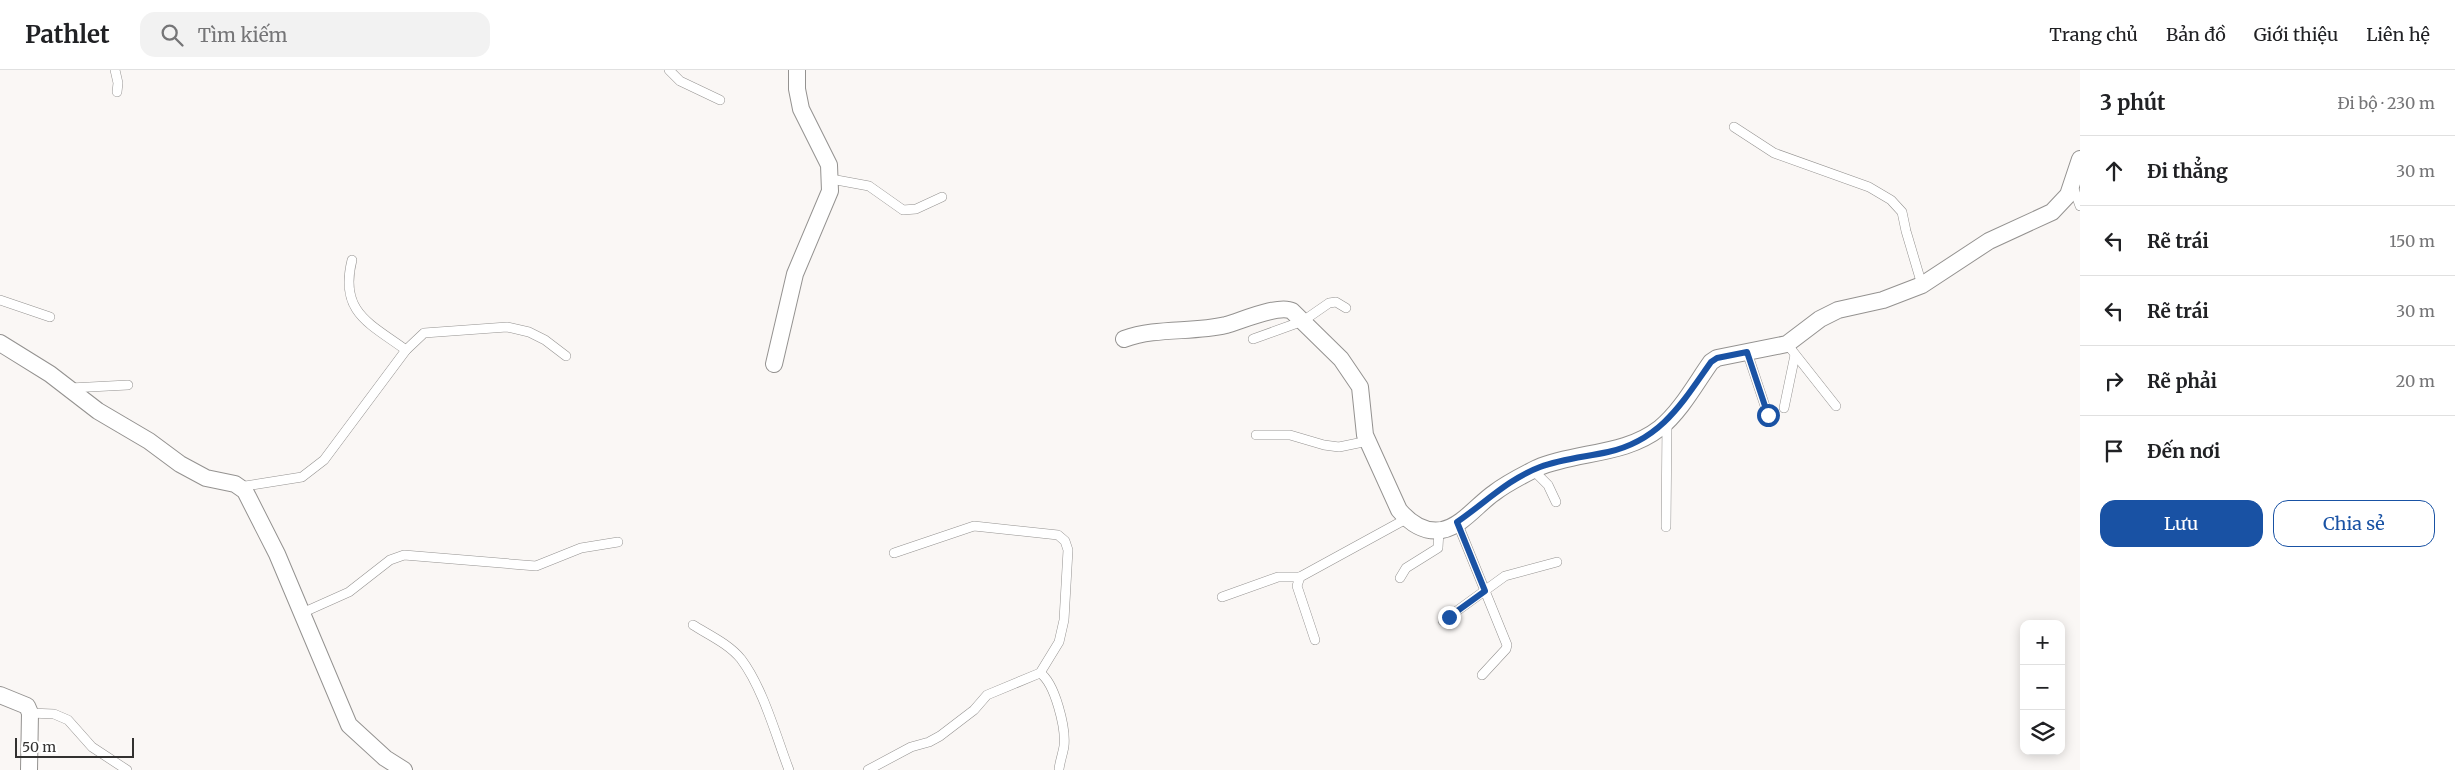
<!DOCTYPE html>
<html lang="vi">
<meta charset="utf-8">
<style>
body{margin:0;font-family:Merriweather,serif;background:#f2f2f2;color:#202124}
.controls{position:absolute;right:15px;bottom:15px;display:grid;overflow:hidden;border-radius:10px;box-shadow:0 2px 12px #0003}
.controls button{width:45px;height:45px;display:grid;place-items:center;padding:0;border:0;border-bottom:1px solid #e0e0e0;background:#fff;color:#202124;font:25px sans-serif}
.scale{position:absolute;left:15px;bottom:12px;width:119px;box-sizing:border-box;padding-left:5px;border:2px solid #323130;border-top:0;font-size:14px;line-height:18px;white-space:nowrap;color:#323130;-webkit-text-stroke:4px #fff;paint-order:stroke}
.stop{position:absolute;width:15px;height:15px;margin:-11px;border:4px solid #1952a4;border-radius:50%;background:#fff}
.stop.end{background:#1952a4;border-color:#fff;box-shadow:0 1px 5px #0008}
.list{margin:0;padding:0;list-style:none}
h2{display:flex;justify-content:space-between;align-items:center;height:65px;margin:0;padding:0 20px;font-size:21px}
h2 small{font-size:16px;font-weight:400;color:#757577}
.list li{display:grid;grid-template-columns:32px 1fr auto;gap:15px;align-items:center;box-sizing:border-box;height:70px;padding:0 20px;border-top:1px solid #e0e0e0}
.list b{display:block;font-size:19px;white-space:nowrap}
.list em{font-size:16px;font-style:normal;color:#757577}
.actions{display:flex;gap:10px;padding:15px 20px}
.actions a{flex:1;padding:11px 0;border:1px solid #1952a4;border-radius:15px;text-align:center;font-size:18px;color:#1952a4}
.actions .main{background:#1952a4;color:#fff}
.icon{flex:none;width:28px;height:28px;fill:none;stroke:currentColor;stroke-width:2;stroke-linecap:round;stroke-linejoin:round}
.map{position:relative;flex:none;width:2080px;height:700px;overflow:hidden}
header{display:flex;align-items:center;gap:30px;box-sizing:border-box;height:70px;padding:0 25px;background:#fff;border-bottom:1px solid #e0e0e0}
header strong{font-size:24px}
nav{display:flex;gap:28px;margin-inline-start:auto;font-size:18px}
.search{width:350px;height:45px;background:#f2f2f2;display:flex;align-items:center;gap:12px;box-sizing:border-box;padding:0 18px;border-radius:15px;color:#757577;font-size:19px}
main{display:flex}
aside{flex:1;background:#fff}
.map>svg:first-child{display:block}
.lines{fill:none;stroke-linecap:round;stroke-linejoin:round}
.lane-casing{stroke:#949290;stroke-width:10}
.street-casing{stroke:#949290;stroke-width:18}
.lane{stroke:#fff;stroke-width:9}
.street{stroke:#fff;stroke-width:16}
.route{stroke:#1952a4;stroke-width:6}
</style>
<header>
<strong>Pathlet</strong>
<div class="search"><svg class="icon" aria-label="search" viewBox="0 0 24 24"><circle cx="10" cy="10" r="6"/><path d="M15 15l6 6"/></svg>Tìm kiếm</div>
<nav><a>Trang chủ</a><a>Bản đồ</a><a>Giới thiệu</a><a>Liên hệ</a></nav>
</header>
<main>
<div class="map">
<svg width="2080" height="700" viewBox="0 0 2080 700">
<rect width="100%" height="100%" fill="#faf7f5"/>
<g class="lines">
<!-- lane casing -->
<g class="lane-casing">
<g id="lane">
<polyline points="115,0 118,13 117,22"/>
<polyline points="669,0 680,11 720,30"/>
<polyline points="1734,57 1774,83 1869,117 1891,130 1902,142 1906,161 1922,215"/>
<polyline points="831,109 869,116 903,140 916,139 942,127"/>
<polyline points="2073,116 2080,136"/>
<path d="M352,190C339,242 369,253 406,280"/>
<polyline points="0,230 50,247"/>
<polyline points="1253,269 1303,251 1329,233 1336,232 1346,238"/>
<polyline points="1787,274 1836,336"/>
<polyline points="1747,282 1768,345"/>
<polyline points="70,318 128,315"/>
<polyline points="1784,338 1795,285"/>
<polyline points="1256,365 1290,365 1324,375 1339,377 1368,371"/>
<polyline points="1533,400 1548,415 1556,432"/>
<polyline points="239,417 302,407 324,390 406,280 424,263 507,257 529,262 545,270 566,286"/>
<polyline points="1457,452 1507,575 1506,579 1482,605"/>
<polyline points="1666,457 1667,352"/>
<polyline points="894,483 974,456 1058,465 1065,471 1068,480 1064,550 1059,572 1040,603"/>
<polyline points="1400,508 1406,498 1438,478 1439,460"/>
<polyline points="1222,527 1278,507 1300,507"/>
<polyline points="302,543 349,522 390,490 404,485 536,496 581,478 618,472"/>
<polyline points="1443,551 1505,506 1557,492"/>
<path d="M693,555C709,565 729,574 741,589C763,618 776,666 789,700"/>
<polyline points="1315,570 1297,516 1300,507 1406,449"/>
<polyline points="30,643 54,644 68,650 92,677 127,700"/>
<path d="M868,700L911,677L929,672L940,666L974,640L987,625L1040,603C1055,613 1066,658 1064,676C1063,683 1060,691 1059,699"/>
</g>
</g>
<!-- street casing -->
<g class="street-casing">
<g id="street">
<path d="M1124,269C1157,257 1192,263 1226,255C1241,251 1279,234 1292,241L1341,289L1360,317L1365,365L1399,440C1410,453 1425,463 1442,460C1462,456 1478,434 1494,423C1507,413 1523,405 1537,398C1577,381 1624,386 1660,358C1681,341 1696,313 1711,292L1717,288L1787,274L1820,249L1838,240L1883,230L1922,215L1989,171L2052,142L2068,125L2080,89"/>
<polyline points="0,273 50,304 98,341 149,371 180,394 206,408 235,414 245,421 277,484 349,655 385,688 404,700"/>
<polyline points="774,294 795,204 830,121 829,95 801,39 797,19 797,0"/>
<polyline points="0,625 27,636 30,643 29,700"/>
</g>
</g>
<!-- lane -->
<use href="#lane" class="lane"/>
<!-- street -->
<use href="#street" class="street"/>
</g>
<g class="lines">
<!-- route -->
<path class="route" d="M1449,547L1485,521L1457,452C1485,433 1508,409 1540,397C1561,389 1585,387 1608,382C1661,370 1682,333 1711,292L1717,288L1747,282L1768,345"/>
</g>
</svg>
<div class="controls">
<button>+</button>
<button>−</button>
<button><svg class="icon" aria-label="layers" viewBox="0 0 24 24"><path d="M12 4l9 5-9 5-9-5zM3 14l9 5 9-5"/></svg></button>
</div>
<div class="scale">50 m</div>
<div class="stop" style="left:1768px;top:345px"></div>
<div class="stop end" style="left:1449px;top:547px"></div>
</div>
<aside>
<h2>3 phút<small>Đi bộ · 230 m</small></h2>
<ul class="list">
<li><svg class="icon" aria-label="ahead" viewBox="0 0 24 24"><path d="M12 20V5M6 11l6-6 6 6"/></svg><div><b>Đi thẳng</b></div><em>30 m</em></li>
<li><svg class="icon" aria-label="left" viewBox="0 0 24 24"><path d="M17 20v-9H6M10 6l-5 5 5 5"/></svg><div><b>Rẽ trái</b></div><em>150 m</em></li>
<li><svg class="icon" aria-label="left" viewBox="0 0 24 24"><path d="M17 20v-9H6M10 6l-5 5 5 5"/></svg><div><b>Rẽ trái</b></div><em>30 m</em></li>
<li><svg class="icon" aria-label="right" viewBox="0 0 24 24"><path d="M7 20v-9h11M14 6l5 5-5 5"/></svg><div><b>Rẽ phải</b></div><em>20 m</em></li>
<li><svg class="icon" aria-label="arrive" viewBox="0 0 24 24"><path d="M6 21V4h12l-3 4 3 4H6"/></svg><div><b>Đến nơi</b></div></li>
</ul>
<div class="actions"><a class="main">Lưu</a><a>Chia sẻ</a></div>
</aside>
</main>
